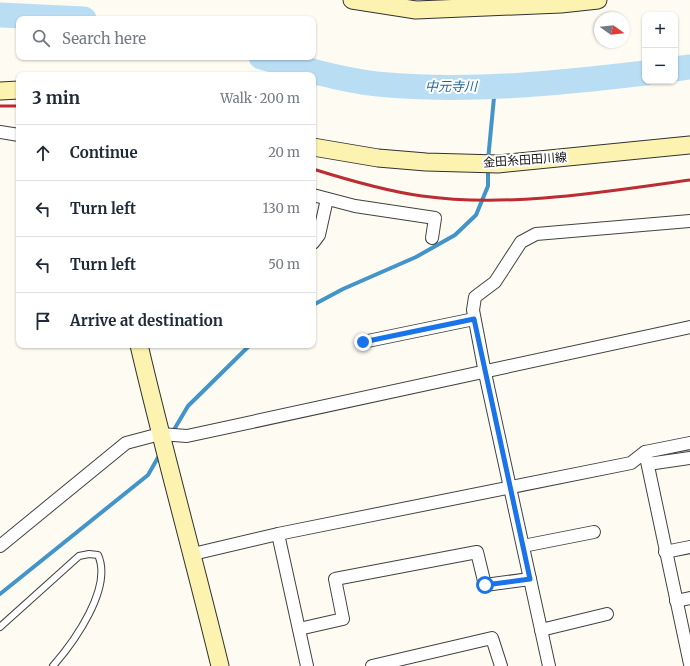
<!DOCTYPE html>
<meta charset="utf-8">
<style>
body{margin:0;font-family:Merriweather,"Noto Sans JP",serif;background:#f2f2f3;color:#1f2937}
.controls{position:absolute;right:12px;top:12px;display:grid;overflow:hidden;border-radius:8px;box-shadow:0 1px 3px #0004}
.controls button{width:36px;height:36px;display:grid;place-items:center;padding:0;border:0;border-bottom:1px solid #e0e1e3;background:#fff;color:#1f2937;font:20px sans-serif}
.compass{position:absolute;left:594px;top:12px;width:36px;height:36px;border-radius:50%;background:#fff;box-shadow:0 1px 3px #0004;rotate:105deg}
.stop{position:absolute;width:12px;height:12px;margin:-9px;border:3px solid #1a73e8;border-radius:50%;background:#fff}
.stop.end{background:#1a73e8;border-color:#fff;box-shadow:0 1px 4px #0008}
.list{margin:0;padding:0;list-style:none}
h2{display:flex;justify-content:space-between;align-items:center;height:52px;margin:0;padding:0 16px;font-size:17px}
h2 small{font-size:13px;font-weight:400;color:#747a83}
.list li{display:grid;grid-template-columns:26px 1fr auto;gap:12px;align-items:center;box-sizing:border-box;height:56px;padding:0 16px;border-top:1px solid #e0e1e3}
.list b{display:block;font-size:15px;white-space:nowrap}
.list em{font-size:13px;font-style:normal;color:#747a83}
.icon{flex:none;width:22px;height:22px;fill:none;stroke:currentColor;stroke-width:2;stroke-linecap:round;stroke-linejoin:round}
.map{position:relative;flex:none;width:690px;height:666px;overflow:hidden}
.search{position:absolute;background:#fff;box-shadow:0 1px 3px #0004;left:16px;top:16px;width:300px;height:44px;display:flex;align-items:center;gap:10px;box-sizing:border-box;padding:0 14px;border-radius:8px;color:#747a83;font-size:15px}
.panel{position:absolute;background:#fff;box-shadow:0 1px 3px #0004;left:16px;top:72px;width:300px;height:276px;border-radius:8px}
.map>svg:first-child{display:block}
.lines{fill:none;stroke-linecap:round;stroke-linejoin:round}
.stream{stroke:#4294c9;stroke-width:4}
.river{stroke:#b9def4;stroke-width:25}
.lane-casing{stroke:#424242;stroke-width:8}
.street-casing{stroke:#424242;stroke-width:14}
.secondary-casing{stroke:#313131;stroke-width:19}
.lane{stroke:#fff;stroke-width:6}
.street{stroke:#fff;stroke-width:12}
.secondary{stroke:#fcf3b0;stroke-width:17}
.rail{stroke:#bb2c33;stroke-width:3}
.route{stroke:#1a73e8;stroke-width:5}
.labels{text-anchor:middle;stroke-width:4;stroke-linejoin:round;paint-order:stroke}
.street-label{font-size:12px;fill:#0f0f0f;stroke:#fff}
.water-label{font-size:13px;font-style:italic;fill:#1c669e;stroke:#fff}
</style>
<div class="map">
<svg width="690" height="666" viewBox="0 0 690 666">
<rect width="100%" height="100%" fill="#fefcf2"/>
<g class="lines">
<!-- stream -->
<g class="stream">
<polyline points="488,160 495,87"/>
<polyline points="313,305 343,289 416,257 455,235 476,215 488,186 488,167"/>
<polyline points="172,433 188,406 250,345"/>
<polyline points="0,594 148,475 160,454"/>
</g>
<!-- river -->
<g class="river">
<polyline points="0,15 84,19"/>
<path d="M261,57C302,68 345,82 388,85C474,92 560,83 645,73"/>
<polyline points="675,69 690,67"/>
</g>
<!-- lane casing -->
<g class="lane-casing">
<path id="lane" d="M0,627L79,556L89,554L98,555C113,588 74,642 53,666"/>
</g>
<!-- street casing -->
<g class="street-casing">
<g id="street">
<polyline points="0,132 19,135"/>
<polyline points="313,195 355,206 435,218 432,238"/>
<polyline points="313,243 319,235 327,199"/>
<polyline points="363,342 474,319"/>
<polyline points="645,452 690,664"/>
<polyline points="648,464 690,458"/>
<polyline points="278,534 307,666"/>
<polyline points="0,546 126,443 160,434 187,436 690,327"/>
<polyline points="523,546 594,532"/>
<polyline points="665,552 690,547"/>
<polyline points="193,554 278,534 631,463 645,452 690,443"/>
<polyline points="676,601 690,598"/>
<polyline points="299,629 343,619 335,579 477,552 485,585 530,579"/>
<polyline points="541,630 607,614"/>
<polyline points="372,666 492,638 501,666"/>
<polyline points="549,666 485,373 473,310 475,297 495,282 521,242 536,234 690,221"/>
</g>
</g>
<!-- secondary casing -->
<g class="secondary-casing">
<g id="secondary">
<polyline points="352,0 416,10 561,4 598,0"/>
<polyline points="0,91 19,90"/>
<polyline points="313,147 378,158 426,162 498,164 690,145"/>
<path d="M139,345C164,452 194,559 220,666"/>
</g>
</g>
<!-- lane -->
<use href="#lane" class="lane"/>
<!-- street -->
<use href="#street" class="street"/>
<!-- secondary -->
<use href="#secondary" class="secondary"/>
<!-- rail -->
<g class="rail">
<polyline points="0,106 19,106"/>
<path d="M313,169C348,180 385,191 422,196C508,208 604,192 690,180"/>
</g>
</g>
<g class="lines">
<!-- route -->
<polyline class="route" points="363,342 474,319 530,579 485,585"/>
</g>
<g class="labels">
<!-- street labels -->
<g class="street-label">
<text transform="translate(525 160) rotate(-4)" y="4">金田糸田田川線</text>
</g>
<!-- water labels -->
<g class="water-label">
<text x="451" y="91">中元寺川</text>
</g>
</g>
</svg>
<div class="controls">
<button>+</button>
<button>−</button>
</div>
<svg class="compass" viewBox="-18 -18 36 36"><path d="M0-13l5 13h-10z" fill="#e53935"/><path d="M0 13l5-13h-10z" fill="#747a83"/></svg>
<div class="stop" style="left:485px;top:585px"></div>
<div class="stop end" style="left:363px;top:342px"></div>
<div class="search"><svg class="icon" aria-label="search" viewBox="0 0 24 24"><circle cx="10" cy="10" r="6"/><path d="M15 15l6 6"/></svg>Search here</div>
<section class="panel">
<h2>3 min<small>Walk · 200 m</small></h2>
<ul class="list">
<li><svg class="icon" aria-label="ahead" viewBox="0 0 24 24"><path d="M12 20V5M6 11l6-6 6 6"/></svg><div><b>Continue</b></div><em>20 m</em></li>
<li><svg class="icon" aria-label="left" viewBox="0 0 24 24"><path d="M17 20v-9H6M10 6l-5 5 5 5"/></svg><div><b>Turn left</b></div><em>130 m</em></li>
<li><svg class="icon" aria-label="left" viewBox="0 0 24 24"><path d="M17 20v-9H6M10 6l-5 5 5 5"/></svg><div><b>Turn left</b></div><em>50 m</em></li>
<li><svg class="icon" aria-label="arrive" viewBox="0 0 24 24"><path d="M6 21V4h12l-3 4 3 4H6"/></svg><div><b>Arrive at destination</b></div></li>
</ul>
</section>
</div>
